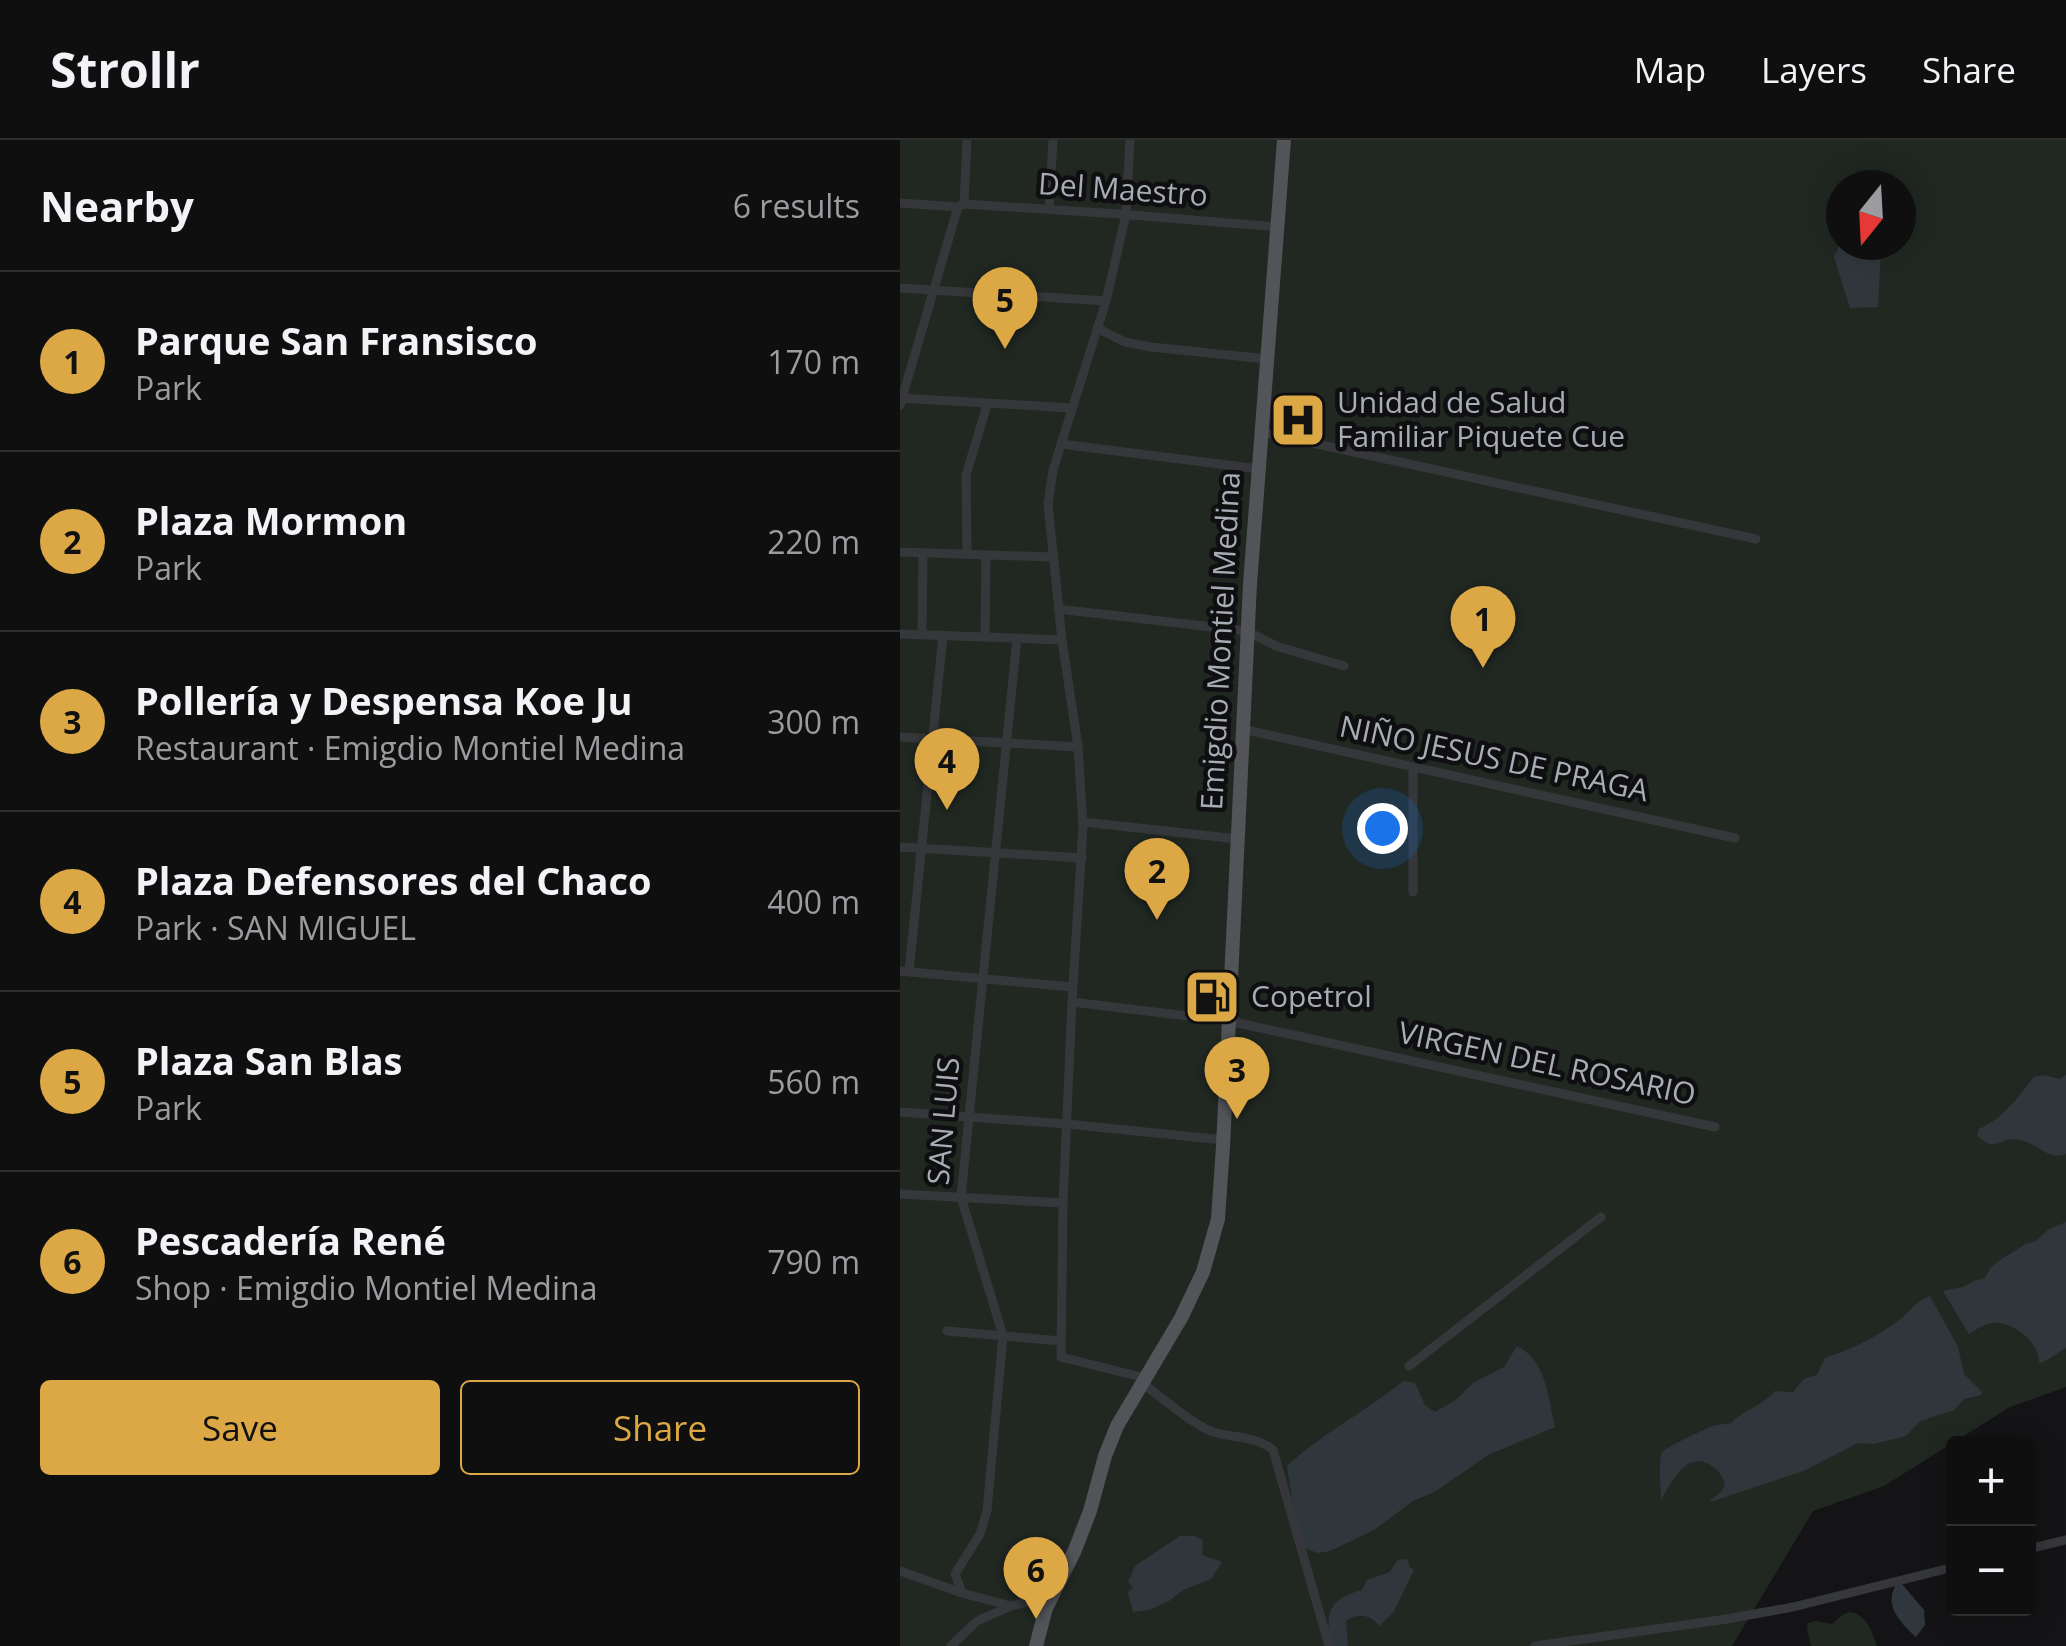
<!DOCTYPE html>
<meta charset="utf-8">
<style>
body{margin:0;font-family:"Open Sans",sans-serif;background:#181819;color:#f1f3f6}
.controls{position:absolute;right:30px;bottom:30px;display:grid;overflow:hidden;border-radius:10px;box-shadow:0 5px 25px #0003}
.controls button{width:90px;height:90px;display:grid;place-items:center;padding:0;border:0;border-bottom:2px solid #2f2f30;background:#0f0f10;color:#f1f3f6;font:50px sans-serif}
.compass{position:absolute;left:926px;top:30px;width:90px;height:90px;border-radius:50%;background:#0f0f10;box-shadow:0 5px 25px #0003;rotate:198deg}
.you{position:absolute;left:482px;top:688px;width:35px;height:35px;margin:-25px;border:8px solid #fff;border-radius:50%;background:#1a73e8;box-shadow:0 0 0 15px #1a73e833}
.badge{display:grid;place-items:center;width:65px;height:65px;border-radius:50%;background:#dca846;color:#111;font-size:32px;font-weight:700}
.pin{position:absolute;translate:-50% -82px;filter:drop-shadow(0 2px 5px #0008)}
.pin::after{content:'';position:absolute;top:52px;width:35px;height:30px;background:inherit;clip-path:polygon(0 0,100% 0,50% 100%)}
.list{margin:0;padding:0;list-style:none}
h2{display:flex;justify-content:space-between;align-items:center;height:130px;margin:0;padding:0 40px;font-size:42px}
h2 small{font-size:32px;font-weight:400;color:#9b9c9f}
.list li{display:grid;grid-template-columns:65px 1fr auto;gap:30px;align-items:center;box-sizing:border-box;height:180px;padding:0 40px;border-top:2px solid #2f2f30}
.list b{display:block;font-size:38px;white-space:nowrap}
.list p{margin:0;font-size:32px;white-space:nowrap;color:#9b9c9f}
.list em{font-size:32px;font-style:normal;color:#9b9c9f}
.actions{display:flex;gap:20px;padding:30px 40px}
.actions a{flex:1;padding:22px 0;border:2px solid #dca846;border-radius:10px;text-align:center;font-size:35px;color:#dca846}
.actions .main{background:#dca846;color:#111}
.map{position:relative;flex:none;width:1166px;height:1506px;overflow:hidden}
header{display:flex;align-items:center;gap:60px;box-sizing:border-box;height:140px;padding:0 50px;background:#0f0f10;border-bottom:2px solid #2f2f30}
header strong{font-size:48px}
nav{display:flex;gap:55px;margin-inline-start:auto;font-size:35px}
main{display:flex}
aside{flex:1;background:#0f0f10}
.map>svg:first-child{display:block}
.green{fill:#212822;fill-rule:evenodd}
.water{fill:#2f373d}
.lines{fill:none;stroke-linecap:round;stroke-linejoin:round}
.street{stroke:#36373a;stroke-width:9}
.primary{stroke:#525459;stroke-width:14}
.labels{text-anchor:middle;stroke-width:9;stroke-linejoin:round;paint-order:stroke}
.street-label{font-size:30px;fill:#a8acb4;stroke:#0f0f11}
.poi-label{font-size:30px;fill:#a8acb4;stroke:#0f0f11;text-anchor:start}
</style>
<header>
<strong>Strollr</strong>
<nav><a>Map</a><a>Layers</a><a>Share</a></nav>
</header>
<main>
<aside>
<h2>Nearby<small>6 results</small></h2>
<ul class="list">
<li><span class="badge">1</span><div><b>Parque San Fransisco</b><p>Park</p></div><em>170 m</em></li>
<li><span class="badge">2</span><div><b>Plaza Mormon</b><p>Park</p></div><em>220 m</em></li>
<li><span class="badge">3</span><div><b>Pollería y Despensa Koe Ju</b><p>Restaurant · Emigdio Montiel Medina</p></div><em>300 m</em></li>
<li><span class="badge">4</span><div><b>Plaza Defensores del Chaco</b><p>Park · SAN MIGUEL</p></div><em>400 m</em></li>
<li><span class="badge">5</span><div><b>Plaza San Blas</b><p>Park</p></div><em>560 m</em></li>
<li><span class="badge">6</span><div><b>Pescadería René</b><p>Shop · Emigdio Montiel Medina</p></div><em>790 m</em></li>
</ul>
<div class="actions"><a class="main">Save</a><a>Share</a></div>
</aside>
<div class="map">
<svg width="1166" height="1506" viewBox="0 0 1166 1506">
<rect width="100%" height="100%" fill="#141416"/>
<!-- green -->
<g class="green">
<path d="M0,0H1166V1247L1110,1267L984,1346L913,1371L832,1506H0ZM941,45H1001V105H941Z"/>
<path d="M950,1472C967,1474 972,1492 977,1506H911L907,1489L908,1483L916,1481L932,1484L944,1474Z"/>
</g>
<!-- water -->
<g class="water">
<polygon points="941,102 941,105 981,105 978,167 950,168 934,117"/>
<path d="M1143,935L1160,939L1166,935V1014C1149,1021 1138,1004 1121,1000C1099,994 1097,1016 1077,995L1079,989C1104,978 1117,958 1134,937Z"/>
<path d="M1166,1082V1208L1142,1223L1139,1222C1139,1204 1119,1186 1100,1183C1090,1181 1077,1188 1069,1194L1043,1151L1063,1147L1076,1140L1084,1139L1092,1126L1100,1120L1126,1104L1136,1101L1149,1089Z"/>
<path d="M1030,1156L1058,1207L1064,1234L1082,1252L1081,1255L1064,1259L1054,1270L1020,1281L1006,1296L973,1304L958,1303L903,1331L813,1361H809L820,1353L825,1346C823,1336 820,1332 812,1326C788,1308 771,1342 761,1360C761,1349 758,1321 762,1312C763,1309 812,1285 817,1285C823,1283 827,1286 832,1282C834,1281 835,1278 838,1277C850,1268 865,1263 875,1251L893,1252L904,1239L917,1235L925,1218C952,1209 975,1198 998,1181C1010,1172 1015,1161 1030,1156Z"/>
<path d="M617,1206C647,1221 648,1258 655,1287L588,1315L536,1351L513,1361L474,1390L430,1411L417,1413L406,1408L398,1398L387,1326C422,1293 466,1272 503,1241L515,1243L525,1265L535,1272L556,1260L573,1243L604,1227Z"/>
<polygon points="280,1396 294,1396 303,1400 302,1415 322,1422 311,1439 283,1450 269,1461 249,1470 233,1472 228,1453 233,1447 228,1442 235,1426"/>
<path d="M502,1419L508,1420L509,1426L514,1430L493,1473L479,1486C472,1475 457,1472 446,1481L448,1506H432C424,1474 428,1459 462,1450L467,1440L490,1432L497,1421Z"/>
<path d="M997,1443L1002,1444L1024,1470L1025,1485L1016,1497C999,1482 983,1464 997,1443Z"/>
</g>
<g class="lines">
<!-- street -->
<g class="street">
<polyline points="230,0 226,74 206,161 153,330 148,364 162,500 178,607 183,686 172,862 163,1063 161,1217 245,1238"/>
<polyline points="0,63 58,67"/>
<polyline points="64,64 219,74 378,87"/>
<polyline points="149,69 153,0"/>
<polyline points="0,148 206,161"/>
<polyline points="197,188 225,202 251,207 367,219"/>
<polyline points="0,258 172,268"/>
<polyline points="0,265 58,67 64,64 67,0"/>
<polyline points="361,292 856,399"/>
<polyline points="161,304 359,329"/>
<polyline points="0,412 152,417"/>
<polyline points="67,414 66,335 87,265"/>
<polyline points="158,469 347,491 376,506 444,526"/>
<polyline points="0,494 162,500"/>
<polyline points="22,494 23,413"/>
<polyline points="85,497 86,415"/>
<polyline points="342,589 835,698"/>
<polyline points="0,597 178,607"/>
<polyline points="513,627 513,752"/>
<polyline points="183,682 338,699"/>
<polyline points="0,707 182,718"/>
<polyline points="0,831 172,847"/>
<polyline points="9,832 43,495"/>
<polyline points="172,862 329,881 815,987"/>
<polyline points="0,972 167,984 324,1000"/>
<polyline points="0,1054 163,1063"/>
<polyline points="47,1191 161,1201"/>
<polyline points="509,1226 701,1077"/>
<path d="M242,1243C263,1258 290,1283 313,1292C333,1298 357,1296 373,1310L429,1506"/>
<polyline points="1128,1409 1166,1400"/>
<polyline points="0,1431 62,1453 111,1466 151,1456"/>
<polyline points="62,1453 55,1434 80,1394 87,1371 103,1196 61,1057 117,498"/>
<polyline points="51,1506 77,1481 111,1466"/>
<polyline points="635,1506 827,1479 893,1467 1054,1427"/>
</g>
<!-- primary -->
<polyline class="primary" points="136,1506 146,1468 175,1410 190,1371 205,1316 217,1286 281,1178 303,1132 318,1079 323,1006 350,444 384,0"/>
</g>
<!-- icons -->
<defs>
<g id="hospital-square" transform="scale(2.875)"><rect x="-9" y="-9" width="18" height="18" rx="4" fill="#dca846" stroke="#0f0f11"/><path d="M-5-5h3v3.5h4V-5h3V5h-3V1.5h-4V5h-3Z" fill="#111"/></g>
<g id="fuel-square" transform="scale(2.875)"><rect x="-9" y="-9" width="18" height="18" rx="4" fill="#dca846" stroke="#0f0f11"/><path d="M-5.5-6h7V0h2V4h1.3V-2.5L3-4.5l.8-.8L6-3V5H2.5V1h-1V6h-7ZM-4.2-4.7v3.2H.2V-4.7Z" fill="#111"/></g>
</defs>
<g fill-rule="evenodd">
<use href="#hospital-square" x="398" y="280"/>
<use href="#fuel-square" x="312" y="857"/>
</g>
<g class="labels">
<!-- street labels -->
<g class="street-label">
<text transform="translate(223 50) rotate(4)" y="10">Del Maestro</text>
<text transform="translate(321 501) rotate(-87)" y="10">Emigdio Montiel Medina</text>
<text transform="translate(594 619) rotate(12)" y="10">NIÑO JESUS DE PRAGA</text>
<text transform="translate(647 924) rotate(12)" y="10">VIRGEN DEL ROSARIO</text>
<text transform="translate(44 981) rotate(-85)" y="10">SAN LUIS</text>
</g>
<!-- poi labels -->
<g class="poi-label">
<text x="437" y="273">Unidad de Salud<tspan x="437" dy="34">Familiar Piquete Cue</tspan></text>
<text x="351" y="867">Copetrol</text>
</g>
</g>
</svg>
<div class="controls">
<button>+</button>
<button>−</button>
</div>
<svg class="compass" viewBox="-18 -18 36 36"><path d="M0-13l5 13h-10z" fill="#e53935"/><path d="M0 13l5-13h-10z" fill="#9b9c9f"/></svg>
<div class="you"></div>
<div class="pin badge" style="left:583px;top:528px">1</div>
<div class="pin badge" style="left:257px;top:780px">2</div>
<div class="pin badge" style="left:337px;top:979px">3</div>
<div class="pin badge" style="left:47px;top:670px">4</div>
<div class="pin badge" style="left:105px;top:209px">5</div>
<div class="pin badge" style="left:136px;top:1479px">6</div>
</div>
</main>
